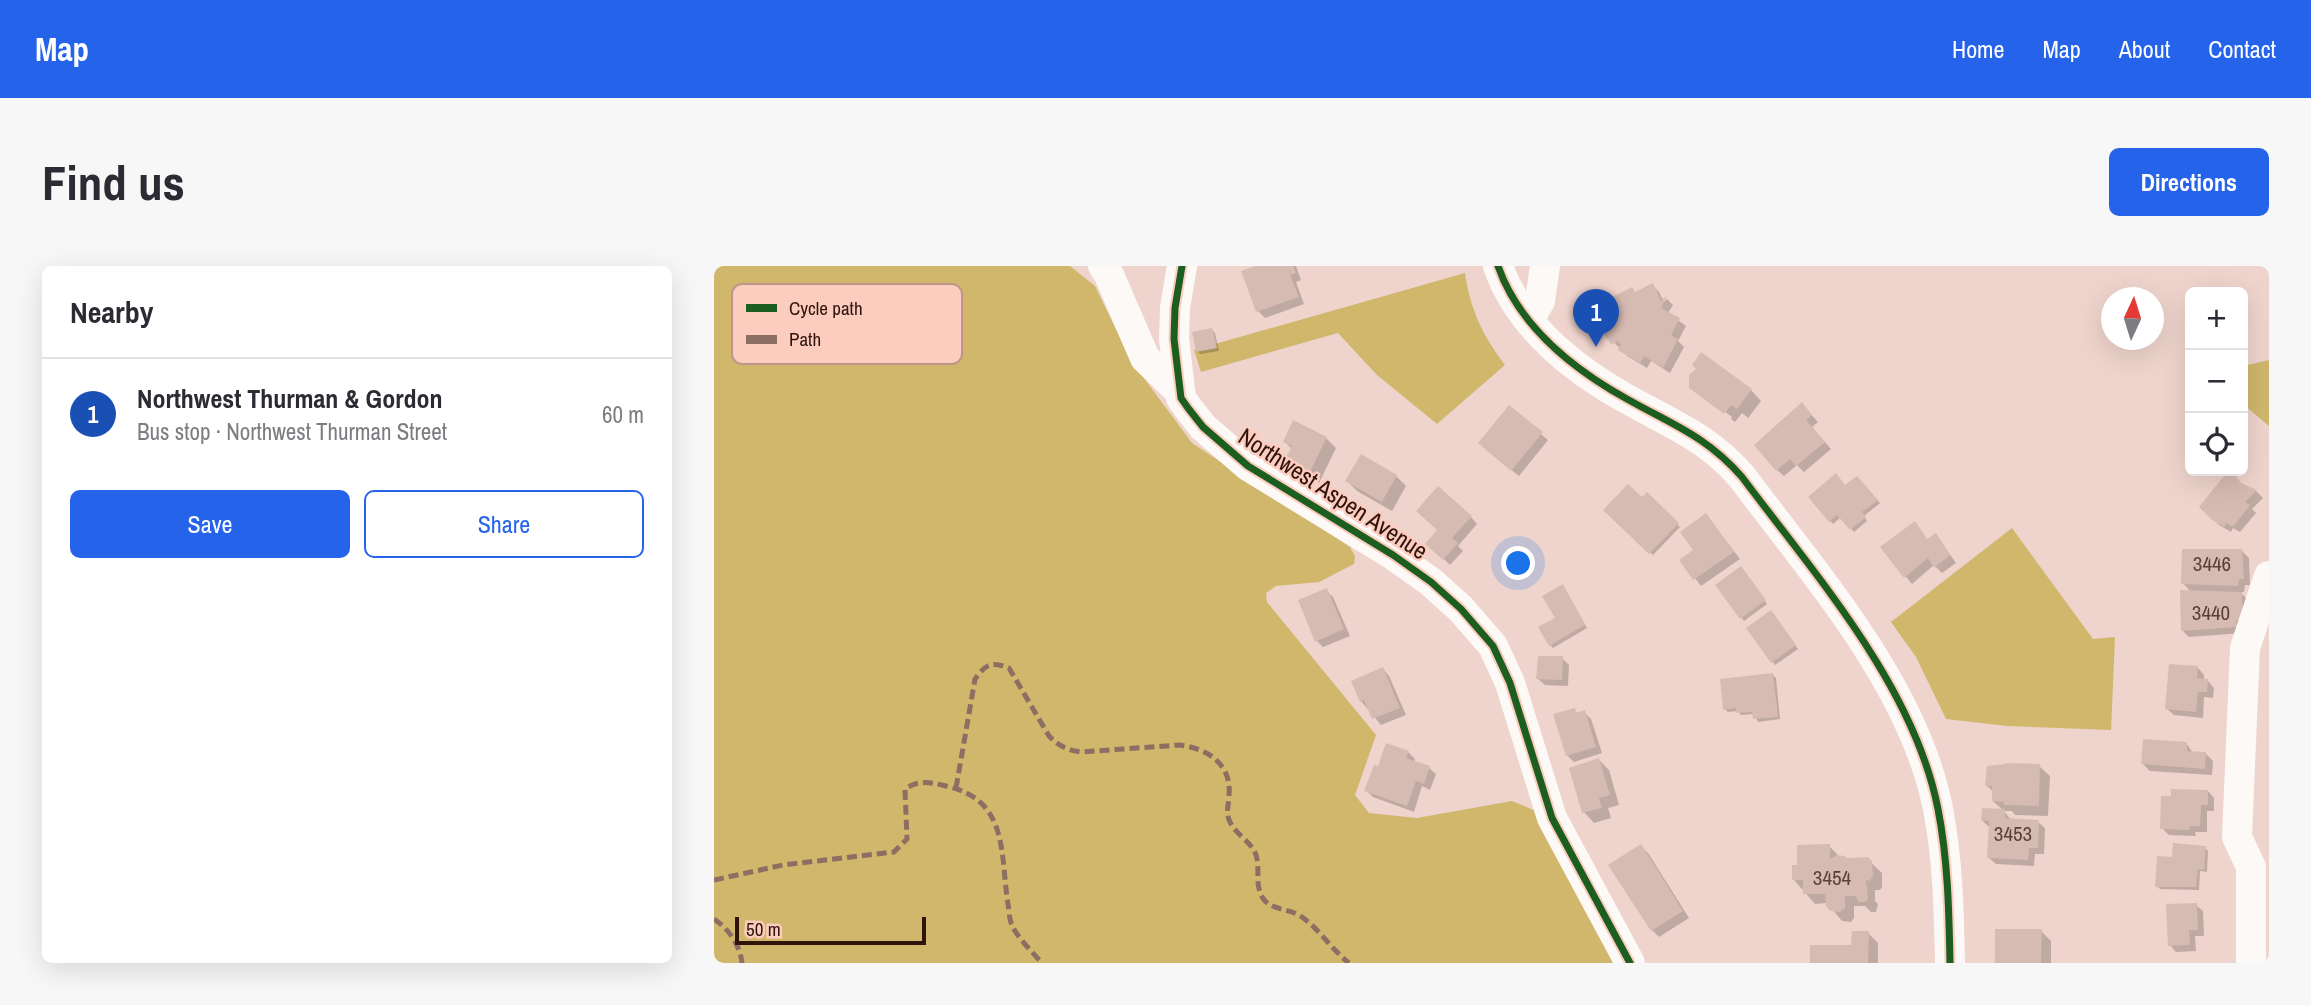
<!DOCTYPE html>
<meta charset="utf-8">
<style>
body{margin:0;font-family:"Archivo Narrow",sans-serif;background:#f7f7f7;color:#2b2b33}
.controls{position:absolute;right:21px;top:21px;display:grid;overflow:hidden;border-radius:10px;box-shadow:0 7px 28px #0002}
.controls button{width:63px;height:63px;display:grid;place-items:center;padding:0;border:0;border-bottom:2px solid #e1e1e2;background:#fff;color:#2b2b33;font:35px sans-serif}
.compass{position:absolute;left:1387px;top:21px;width:63px;height:63px;border-radius:50%;background:#fff;box-shadow:0 7px 28px #0002;rotate:4deg}
.scale{position:absolute;left:21px;bottom:18px;width:191px;box-sizing:border-box;padding-left:7px;border:4px solid #30140c;border-top:0;font-size:19px;line-height:24px;white-space:nowrap;color:#30140c;-webkit-text-stroke:5px #fcccbe;paint-order:stroke}
.you{position:absolute;left:805px;top:298px;width:24px;height:24px;margin:-18px;border:5px solid #fff;border-radius:50%;background:#1a73e8;box-shadow:0 0 0 10px #1a73e833}
.badge{display:grid;place-items:center;width:46px;height:46px;border-radius:50%;background:#2563eb;color:#fff;font-size:23px;font-weight:700}
.pin{position:absolute;translate:-50% -58px;filter:drop-shadow(0 2px 4px #0008)}
.pin::after{content:'';position:absolute;top:37px;width:24px;height:21px;background:inherit;clip-path:polygon(0 0,100% 0,50% 100%)}
.list{margin:0;padding:0;list-style:none}
h2{display:flex;justify-content:space-between;align-items:center;height:91px;margin:0;padding:0 28px;font-size:30px}
h2 small{font-size:23px;font-weight:400;color:#7c7c81}
.list li{display:grid;grid-template-columns:46px 1fr auto;gap:21px;align-items:center;box-sizing:border-box;height:112px;padding:0 28px;border-top:2px solid #e1e1e2}
.list b{display:block;font-size:26px;white-space:nowrap}
.list p{margin:0;font-size:23px;white-space:nowrap;color:#7c7c81}
.list em{font-size:23px;font-style:normal;color:#7c7c81}
.actions{display:flex;gap:14px;padding:21px 28px}
.actions a{flex:1;padding:16px 0;border:2px solid #2563eb;border-radius:10px;text-align:center;font-size:24px;color:#2563eb}
.actions .main{background:#2563eb;color:#fff}
.icon{flex:none;width:38px;height:38px;fill:none;stroke:currentColor;stroke-width:2;stroke-linecap:round;stroke-linejoin:round}
.map{position:relative;flex:none;width:1555px;height:697px;overflow:hidden;border-radius:10px}
header{display:flex;align-items:center;gap:42px;box-sizing:border-box;height:98px;padding:0 35px;background:#2563eb;color:#fff}
header strong{font-size:33px}
nav{display:flex;gap:38px;margin-inline-start:auto;font-size:24px}
.intro{display:flex;align-items:center;justify-content:space-between;box-sizing:border-box;height:168px;padding:0 42px}
h1{margin:0;font-size:49px}
.button{padding:18px 32px;border-radius:10px;background:#2563eb;color:#fff;font-size:24px;font-weight:700}
main{display:flex;gap:42px;padding:0 42px}
aside{flex:1;background:#fff;border-radius:10px;box-shadow:0 7px 28px #0002}
.map>svg:first-child{display:block}
.forest{fill:#d1b76c}
.shadow{fill:#0003}
.building{fill:#d6bbb3}
.lines{fill:none;stroke-linecap:round;stroke-linejoin:round}
.minor{stroke:#fcf9f7;stroke-width:30}
.quiet{stroke:#8d6e63;stroke-width:5;stroke-dasharray:10 5;stroke-linecap:butt}
.cycleway-casing{stroke:#fcccbe;stroke-width:11}
.cycleway{stroke:#1b5e20;stroke-width:7}
.labels{text-anchor:middle;stroke-width:5;stroke-linejoin:round;paint-order:stroke}
.number-label{font-size:21px;fill:#5c4038}
.street-label{font-size:24px;fill:#30140c;stroke:#fcccbe}
.key{fill:#fcccbe;stroke:#bf9589;stroke-width:2}
.key-label{font-size:19px;fill:#30140c}
</style>
<header>
<strong>Map</strong>
<nav><a>Home</a><a>Map</a><a>About</a><a>Contact</a></nav>
</header>
<div class="intro"><h1>Find us</h1><a class="button">Directions</a></div>
<main>
<aside>
<h2>Nearby<small></small></h2>
<ul class="list">
<li><span class="badge" style="background:#1a4fb4">1</span><div><b>Northwest Thurman &amp; Gordon</b><p>Bus stop · Northwest Thurman Street</p></div><em>60 m</em></li>
</ul>
<div class="actions"><a class="main">Save</a><a>Share</a></div>
</aside>
<div class="map">
<svg width="1555" height="697" viewBox="0 0 1555 697">
<rect width="100%" height="100%" fill="#eed4cc"/>
<!-- forest -->
<g class="forest">
<polygon points="0,0 356,0 381,20 418,96 478,177 636,281 641,290 640,298 605,316 562,320 552,327 553,336 662,469 641,529 655,547 703,552 798,535 829,548 900,697 0,697"/>
<path d="M751,7C756,43 769,70 791,99L723,158L663,109L624,67L487,106L480,84Z"/>
<polygon points="1555,94 1555,160 1529,138 1529,100"/>
<polygon points="1298,262 1379,373 1401,371 1397,464 1293,460 1232,453 1202,391 1177,356"/>
</g>
<!-- shadow -->
<g class="shadow">
<polygon points="546,0 582,0 587,14 582,16 590,38 551,52 544,45 529,6"/>
<polygon points="938,19 945,26 950,36 953,33 959,39 954,47 972,60 964,75 970,81 956,107 937,95 933,102 913,90 884,59 895,50 884,41 881,35 922,27"/>
<polygon points="498,64 501,67 505,85 486,88 483,85"/>
<polygon points="1037,124 1047,135 1034,152 1028,147 1021,156 1017,153 1018,151 985,126"/>
<polygon points="795,142 834,174 805,210 773,184"/>
<polygon points="1094,145 1104,156 1098,161 1117,183 1090,206 1083,199 1070,210 1063,204"/>
<polygon points="612,172 622,182 605,217 582,205 572,195 578,183 571,176"/>
<polygon points="1516,205 1529,220 1542,225 1549,232 1538,243 1542,247 1526,266 1519,262 1517,266 1505,259 1487,241"/>
<polygon points="682,210 692,220 678,245 643,225 633,215"/>
<polygon points="1143,212 1166,237 1150,250 1153,255 1140,266 1127,251 1119,258 1096,231 1132,221"/>
<polygon points="933,229 966,261 939,289 891,244 928,234"/>
<polygon points="992,249 1026,293 987,320 967,294 982,284"/>
<polygon points="757,251 763,258 744,280 749,285 736,299 714,278"/>
<polygon points="1201,258 1214,275 1222,269 1242,297 1228,307 1220,299 1198,318 1168,281"/>
<polygon points="1528,285 1535,292 1536,319 1531,319 1530,326 1526,326 1534,334 1529,367 1475,371 1468,364 1477,326 1469,317"/>
<polygon points="1029,305 1053,338 1030,355 1004,319"/>
<polygon points="851,323 873,362 839,382 836,379"/>
<polygon points="612,325 619,331 636,370 609,381 603,375"/>
<polygon points="1060,349 1084,383 1061,399 1034,362"/>
<polygon points="848,392 855,399 854,420 831,419 824,413"/>
<polygon points="1484,402 1490,409 1490,414 1494,415 1500,422 1499,432 1490,431 1489,452 1460,449 1453,443"/>
<polygon points="669,403 675,410 692,449 667,459 647,435"/>
<polygon points="1059,409 1062,412 1066,453 1044,456 1040,448 1027,449 1024,445 1014,446 1011,443"/>
<polygon points="860,444 864,448 870,446 877,453 888,487 860,496 853,489"/>
<polygon points="1472,477 1479,487 1492,488 1499,495 1498,509 1436,505 1429,498"/>
<polygon points="694,486 701,493 700,496 715,502 722,508 716,524 708,520 700,546 659,531 652,524 665,503"/>
<polygon points="885,494 895,504 905,539 894,542 897,552 880,557 870,546"/>
<polygon points="1325,500 1336,510 1334,550 1301,549 1298,545 1290,545 1297,554 1324,556 1331,562 1330,588 1321,588 1320,600 1282,598 1275,592 1275,561 1268,554 1290,545 1279,535 1280,526 1273,520"/>
<polygon points="1494,525 1500,532 1500,545 1493,545 1493,566 1481,566 1482,570 1455,569 1448,562"/>
<polygon points="1115,580 1125,590 1134,594 1153,593 1168,607 1168,621 1166,624 1161,624 1161,635 1164,638 1162,646 1157,646 1151,640 1140,640 1140,652 1137,656 1128,655 1113,637 1101,638 1080,614 1085,600"/>
<polygon points="927,581 934,587 975,652 945,671 938,664"/>
<polygon points="1491,582 1494,585 1493,606 1486,605 1485,624 1446,623 1443,620 1459,593"/>
<polygon points="1482,639 1489,645 1490,670 1481,670 1482,685 1462,686 1456,679"/>
<polygon points="1283,665 1327,665 1337,675 1337,697 1283,697"/>
<polygon points="1154,667 1164,677 1164,697 1097,697 1097,681 1139,681"/>
</g>
<!-- building -->
<g class="building">
<polygon points="541,0 579,0 582,7 576,9 585,31 542,46 527,5"/>
<polygon points="939,17 947,35 953,30 947,42 966,52 957,69 964,73 949,102 930,90 926,97 904,84 907,78 903,75 898,79 882,59 892,50 887,39 883,42 879,34 895,26 898,31 918,21 921,26"/>
<polygon points="498,62 503,82 482,86 478,66"/>
<polygon points="987,86 1038,123 1023,143 1017,139 1010,148 975,122 975,109 982,103 978,99"/>
<polygon points="1088,136 1098,149 1092,154 1111,176 1082,200 1076,193 1062,205 1040,179"/>
<polygon points="795,139 829,166 797,205 764,177"/>
<polygon points="579,154 613,171 595,208 570,195 578,180 569,176"/>
<polygon points="647,188 683,209 668,236 631,215"/>
<polygon points="1514,205 1518,205 1527,217 1543,224 1531,236 1536,239 1519,261 1512,257 1510,261 1497,253 1485,241"/>
<polygon points="1122,207 1131,219 1143,210 1164,234 1148,246 1152,251 1136,264 1123,249 1115,256 1094,231"/>
<polygon points="914,218 928,231 933,226 965,257 935,288 889,244"/>
<polygon points="724,220 758,250 738,272 744,277 729,294 711,278 723,264 702,245"/>
<polygon points="992,247 1020,286 979,314 965,294 979,284 966,266"/>
<polygon points="1201,255 1213,273 1222,267 1236,289 1220,302 1214,292 1190,312 1166,281"/>
<polygon points="1468,283 1528,283 1530,313 1525,313 1524,320 1467,318"/>
<polygon points="1027,300 1052,334 1026,353 1001,319"/>
<polygon points="849,318 871,359 835,380 824,361 841,352 828,330"/>
<polygon points="613,322 630,363 601,376 584,334"/>
<polygon points="1466,324 1528,326 1529,356 1522,354 1523,361 1467,365"/>
<polygon points="1057,344 1082,379 1057,397 1032,362"/>
<polygon points="824,390 849,390 848,414 822,413"/>
<polygon points="1455,398 1484,400 1483,412 1494,413 1493,426 1484,426 1482,446 1451,443"/>
<polygon points="669,401 686,442 658,453 650,434 646,436 637,415"/>
<polygon points="1059,407 1064,451 1039,453 1038,446 1023,447 1022,442 1009,444 1006,413"/>
<polygon points="861,442 862,447 871,444 882,481 852,490 839,448"/>
<polygon points="1429,473 1473,476 1473,485 1492,486 1491,503 1427,498"/>
<polygon points="672,477 695,485 692,492 716,500 710,518 702,515 693,540 650,525 660,499 664,500"/>
<polygon points="885,492 896,529 885,532 888,542 868,547 855,502"/>
<polygon points="1292,497 1326,498 1325,540 1290,539 1289,536 1278,535 1278,520 1271,520 1273,500 1291,498"/>
<polygon points="1457,523 1494,524 1494,539 1487,539 1486,560 1475,560 1476,564 1446,563 1447,530 1457,530"/>
<polygon points="1268,542 1291,543 1291,552 1325,554 1324,582 1315,582 1314,594 1273,592 1275,555 1267,554"/>
<polygon points="1459,577 1492,580 1490,604 1484,603 1482,621 1441,621 1443,590 1458,591"/>
<polygon points="927,578 969,645 937,665 894,599"/>
<polygon points="1116,578 1116,593 1123,589 1130,590 1134,592 1154,591 1158,595 1159,610 1156,615 1152,614 1154,633 1151,636 1145,636 1141,630 1131,630 1131,642 1126,646 1116,645 1112,640 1111,628 1089,628 1089,614 1078,614 1078,599 1083,599 1083,579"/>
<polygon points="1483,637 1484,664 1475,664 1476,679 1454,680 1452,638"/>
<polygon points="1281,663 1328,663 1327,697 1281,697"/>
<polygon points="1138,665 1155,665 1154,697 1096,697 1096,679 1137,679"/>
</g>
<g class="lines">
<!-- minor -->
<g class="minor">
<polyline points="389,0 395,9 431,92 466,126"/>
<polyline points="468,0 461,42 460,73 467,132 474,142 489,161 534,200 679,289 717,316 747,343 779,380 796,417 838,552 916,697"/>
<path d="M784,0C805,60 859,103 913,133C959,159 992,170 1028,211C1102,310 1200,420 1224,543C1234,594 1235,646 1236,697"/>
<polyline points="815,54 826,35 831,0"/>
<polyline points="1537,697 1537,601 1523,571 1531,382 1555,310"/>
</g>
<!-- quiet -->
<g class="quiet">
<path d="M242,522L261,413C272,398 277,395 295,402L335,470C345,480 353,484 367,486L465,479C493,482 518,498 515,529C515,539 511,546 516,556C522,569 537,575 542,589C547,605 539,620 551,635C560,644 574,643 585,649C604,661 617,683 635,697"/>
<path d="M0,614L69,599L180,586L193,573L191,523C204,514 216,516 232,520C295,534 286,587 294,638C295,644 295,653 298,659C302,670 320,688 328,697"/>
<path d="M0,653C15,663 26,679 28,697"/>
</g>
<!-- cycleway casing -->
<g class="cycleway-casing">
<g id="cycleway">
<polyline points="468,0 461,42 460,73 467,132 474,142 489,161 534,200 679,289 717,316 747,343 779,380 796,417 838,552 916,697"/>
<path d="M784,0C805,60 859,103 913,133C959,159 992,170 1028,211C1102,310 1200,420 1224,543C1234,594 1235,646 1236,697"/>
</g>
</g>
<!-- cycleway -->
<use href="#cycleway" class="cycleway"/>
</g>
<g class="labels">
<!-- number labels -->
<g class="number-label">
<text x="1498" y="305">3446</text>
<text x="1497" y="354">3440</text>
<text x="1299" y="575">3453</text>
<text x="1118" y="619">3454</text>
</g>
<!-- street labels -->
<g class="street-label">
<text transform="translate(619 228) rotate(33)" y="8">Northwest Aspen Avenue</text>
</g>
</g>
<!-- legend -->
<rect x="18" y="18" width="230" height="80" rx="10" class="key"/>
<rect x="32" y="38" width="31" height="8" fill="#1b5e20"/>
<rect x="32" y="69" width="31" height="9" fill="#8d6e63"/>
<g class="key-label">
<text x="75" y="49">Cycle path</text>
<text x="75" y="80">Path</text>
</g>
</svg>
<div class="controls">
<button>+</button>
<button>−</button>
<button><svg class="icon" aria-label="locate" viewBox="0 0 24 24"><circle cx="12" cy="12" r="6"/><path d="M12 2v4M12 18v4M2 12h4M18 12h4"/></svg></button>
</div>
<svg class="compass" viewBox="-18 -18 36 36"><path d="M0-13l5 13h-10z" fill="#e53935"/><path d="M0 13l5-13h-10z" fill="#7c7c81"/></svg>
<div class="scale">50 m</div>
<div class="you"></div>
<div class="pin badge" style="left:882px;top:81px;background:#1a4fb4">1</div>
</div>
</main>
